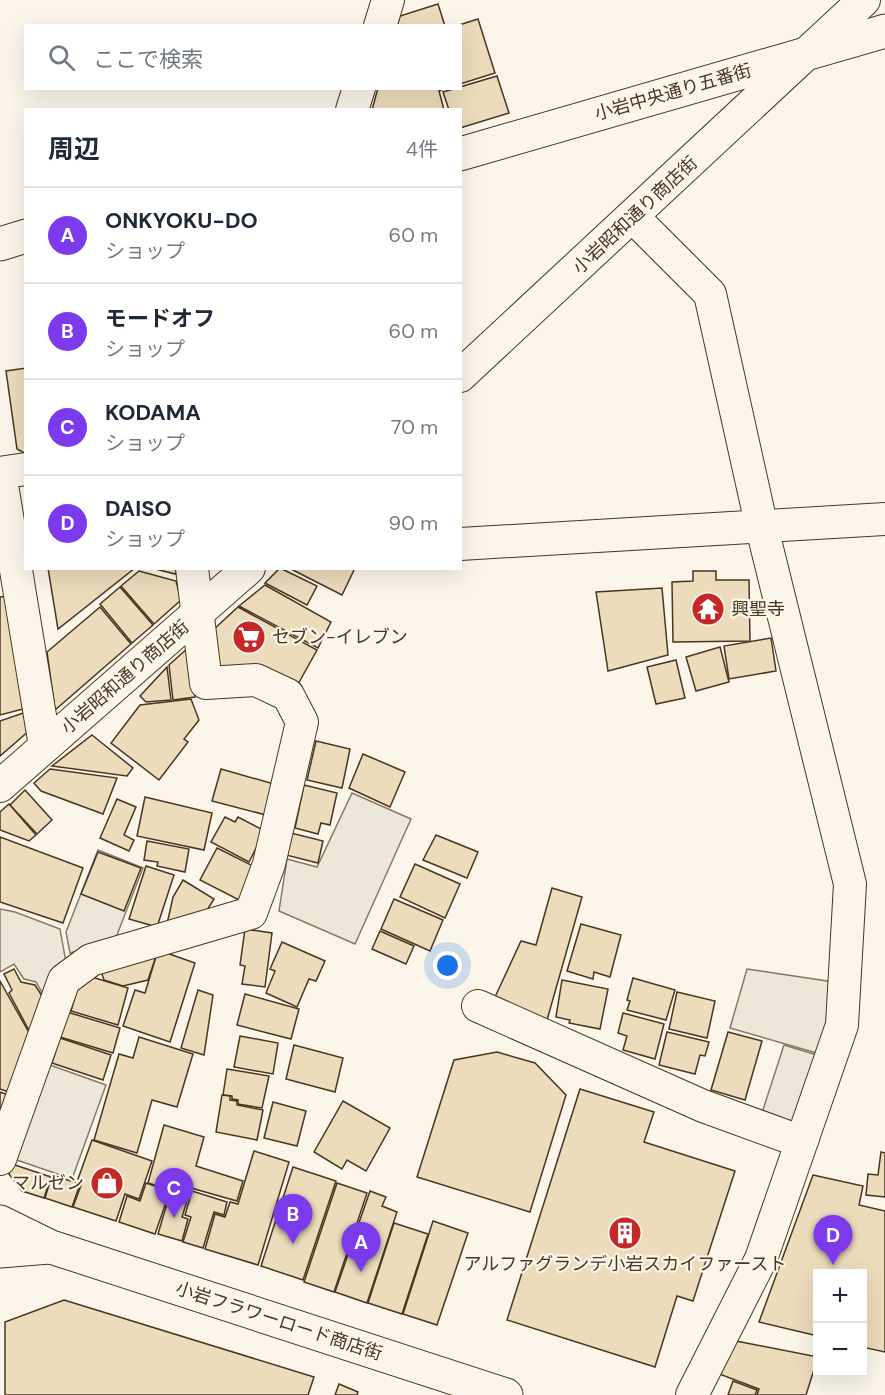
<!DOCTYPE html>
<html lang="ja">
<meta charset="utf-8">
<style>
body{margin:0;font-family:"DM Sans","Noto Sans JP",sans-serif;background:#f2f2f3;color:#1f2937}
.controls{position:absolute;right:18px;bottom:18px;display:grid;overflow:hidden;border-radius:0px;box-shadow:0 6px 24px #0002}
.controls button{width:54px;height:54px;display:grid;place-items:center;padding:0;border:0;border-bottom:2px solid #e0e1e3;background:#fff;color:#1f2937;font:30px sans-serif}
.you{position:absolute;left:448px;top:966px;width:21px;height:21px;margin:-15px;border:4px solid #fff;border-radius:50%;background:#1a73e8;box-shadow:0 0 0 9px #1a73e833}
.badge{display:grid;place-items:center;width:39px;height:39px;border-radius:50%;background:#7c3aed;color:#fff;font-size:20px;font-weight:700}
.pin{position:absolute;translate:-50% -50px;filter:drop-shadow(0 2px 3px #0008)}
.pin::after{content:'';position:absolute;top:32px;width:21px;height:18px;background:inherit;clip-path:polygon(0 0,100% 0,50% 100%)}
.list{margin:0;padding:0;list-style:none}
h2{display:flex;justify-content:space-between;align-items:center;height:78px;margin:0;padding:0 24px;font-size:26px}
h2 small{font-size:20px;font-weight:400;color:#747a83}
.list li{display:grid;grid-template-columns:39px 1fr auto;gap:18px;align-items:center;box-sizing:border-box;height:96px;padding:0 24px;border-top:2px solid #e0e1e3}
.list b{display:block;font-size:22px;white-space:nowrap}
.list p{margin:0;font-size:20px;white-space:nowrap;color:#747a83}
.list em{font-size:20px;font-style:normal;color:#747a83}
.icon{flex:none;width:33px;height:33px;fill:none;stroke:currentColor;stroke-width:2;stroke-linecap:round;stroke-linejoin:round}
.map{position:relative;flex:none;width:885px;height:1395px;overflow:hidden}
.search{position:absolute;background:#fff;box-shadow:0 6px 24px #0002;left:24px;top:24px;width:438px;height:66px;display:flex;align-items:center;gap:15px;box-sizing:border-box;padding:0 21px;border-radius:0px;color:#747a83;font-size:22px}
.panel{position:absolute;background:#fff;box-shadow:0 6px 24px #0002;left:24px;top:108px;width:438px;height:462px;border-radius:0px}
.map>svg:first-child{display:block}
.parking{fill:#ede7d9;stroke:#887966;stroke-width:1.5}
.building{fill:#ecdcbc;stroke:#4a3520;stroke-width:1.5}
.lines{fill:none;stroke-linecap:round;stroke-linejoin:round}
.street-casing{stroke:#4a3520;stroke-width:34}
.secondary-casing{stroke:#4a3520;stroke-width:35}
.street{stroke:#fbf6e9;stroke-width:32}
.secondary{stroke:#fbf6e9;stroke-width:33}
.labels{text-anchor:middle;stroke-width:4.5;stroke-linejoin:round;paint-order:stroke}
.street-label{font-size:18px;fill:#4a3520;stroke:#fbf6e9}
.poi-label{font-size:18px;fill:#4a3520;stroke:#fbf6e9;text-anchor:start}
</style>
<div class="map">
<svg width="885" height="1395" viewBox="0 0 885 1395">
<rect width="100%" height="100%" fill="#fbf6e9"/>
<!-- parking -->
<g class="parking">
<polygon points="352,793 411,819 355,944 279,911 287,859 317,867"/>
<polygon points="98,850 143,868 115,940 70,953 66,932"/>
<polygon points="0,909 15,912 60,929 66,962 44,996 36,982 24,979 14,964 0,972"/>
<polygon points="747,969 834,982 830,1026 820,1054 730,1028"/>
<polygon points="784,1045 820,1056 798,1120 781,1125 760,1119"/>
<polygon points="47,1064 106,1085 72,1179 14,1159"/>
</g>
<!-- building -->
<g class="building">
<polygon points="438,4 445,26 397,26 400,16"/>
<polygon points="478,19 495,73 460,84 460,26 456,26"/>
<polygon points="497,76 509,113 460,128 460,110 449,110 443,92"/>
<polygon points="378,88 446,88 439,91 444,110 372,110"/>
<polygon points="26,368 26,454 17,449 6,371"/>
<polygon points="48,568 135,568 58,629"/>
<polygon points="152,568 178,568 175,574"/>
<polygon points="280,568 317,586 307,605 265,583"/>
<polygon points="289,568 355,568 342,595"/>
<polygon points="139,571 176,581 181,600 154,624 121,586"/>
<polygon points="693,571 716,571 716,580 749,580 750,641 673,642 672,582 693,581"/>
<polygon points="265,585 331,622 318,648 239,606"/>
<polygon points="120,587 153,625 132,643 100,604"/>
<polygon points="662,588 668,655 608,671 596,592"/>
<polygon points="6,596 23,709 0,715 0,597"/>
<polygon points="100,607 131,644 55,710 47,652"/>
<polygon points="238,607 317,650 297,686 214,666 212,631"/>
<polygon points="771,638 776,671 729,679 724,646"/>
<polygon points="190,646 195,697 173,700 169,665"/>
<polygon points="720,647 729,682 696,691 686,657"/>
<polygon points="676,660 685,698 656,704 647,667"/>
<polygon points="167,667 171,700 146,702 140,696"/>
<polygon points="191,699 199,720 184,739 188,742 159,780 111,743 140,705"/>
<polygon points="29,711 30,730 0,756 0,721"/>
<polygon points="92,735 133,768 127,776 52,766"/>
<polygon points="316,741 350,749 342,788 307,780"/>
<polygon points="363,754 405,772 390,807 349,788"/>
<polygon points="50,769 117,778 103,814 41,791 34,783"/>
<polygon points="221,769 274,784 266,815 212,801"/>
<polygon points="304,785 337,793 330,825 321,823 318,834 295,828"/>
<polygon points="25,790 52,820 37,834 10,805"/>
<polygon points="145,797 212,813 204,850 137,836"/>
<polygon points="117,799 136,807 124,835 134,840 129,851 100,838"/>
<polygon points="9,804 36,835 29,841 0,830 0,812"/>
<polygon points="225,817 235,822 238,817 265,831 249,862 211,842"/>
<polygon points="291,833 323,841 318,863 286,855"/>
<polygon points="436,835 478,852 467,878 423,860"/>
<polygon points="0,837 83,868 63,923 0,902"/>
<polygon points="147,841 189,849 185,872 157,866 158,862 144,860"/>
<polygon points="217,848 257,868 241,901 200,880"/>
<polygon points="98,852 141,868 124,911 81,894"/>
<polygon points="415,864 460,884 445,918 400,897"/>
<polygon points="146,866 174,875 157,927 129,919"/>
<polygon points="183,880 214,899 204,915 167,924 173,897"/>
<polygon points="552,888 582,897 547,1020 495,997 521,941 536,945"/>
<polygon points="394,899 443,920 430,951 381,929"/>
<polygon points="581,924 621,935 610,977 594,972 593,979 567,971"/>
<polygon points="245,929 272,933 265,987 242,984 245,966 240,965"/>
<polygon points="380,931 414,946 406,964 372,949"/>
<polygon points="282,942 325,961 316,981 309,979 297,1007 266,993 275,971 270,969"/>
<polygon points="158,950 195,963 170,1042 123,1026 135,990 145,993"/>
<polygon points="154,954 155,959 148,980 123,986 104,980 100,968"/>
<polygon points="14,969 21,982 35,985 44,999 32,1036 9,993 12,990 4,974"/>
<polygon points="85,975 128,988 118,1025 71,1011 79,983"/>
<polygon points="633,978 675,990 666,1020 627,1010 630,1001 627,1000"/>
<polygon points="562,980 608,989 600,1029 569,1023 570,1020 556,1017"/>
<polygon points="0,981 32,1038 12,1093 0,1089"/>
<polygon points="198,990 213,995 204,1055 181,1048"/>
<polygon points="677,992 715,1001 707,1038 669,1029"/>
<polygon points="245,994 299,1009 291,1039 237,1025"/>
<polygon points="67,1012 120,1028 113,1053 60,1037"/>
<polygon points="623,1013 664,1024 655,1059 623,1050 627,1036 618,1033"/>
<polygon points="667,1032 709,1042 705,1056 700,1055 695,1074 659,1065"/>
<polygon points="728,1032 762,1041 745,1100 711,1090"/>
<polygon points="240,1036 278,1043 273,1074 234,1067"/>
<polygon points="139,1037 193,1054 177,1107 152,1100 137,1153 94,1140 119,1054 133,1058"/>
<polygon points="60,1038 111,1055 103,1080 52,1063"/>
<polygon points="294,1045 343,1058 335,1092 286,1079"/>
<polygon points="497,1052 535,1063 566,1095 530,1212 417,1177 454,1060"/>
<polygon points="227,1069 269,1076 262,1108 238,1104 238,1100 232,1099 232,1096 223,1095"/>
<polygon points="580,1089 654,1112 644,1142 735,1171 693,1301 677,1296 655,1367 507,1320"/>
<polygon points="0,1092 11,1096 0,1129"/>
<polygon points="222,1095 230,1096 230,1100 237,1101 237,1105 263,1110 257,1140 216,1132"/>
<polygon points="343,1101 390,1128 366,1171 347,1160 342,1169 314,1152"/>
<polygon points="273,1102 306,1111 297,1146 264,1138"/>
<polygon points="164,1125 204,1137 196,1166 243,1181 237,1201 191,1188 182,1217 188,1219 182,1241 158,1234 171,1190 148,1183"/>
<polygon points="92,1140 152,1161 139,1199 125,1194 116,1221 73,1207 83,1180 78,1179"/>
<polygon points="254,1151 289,1162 258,1265 205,1249 215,1214 225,1217 230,1202 238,1204"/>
<polygon points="881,1152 885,1153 885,1197 866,1195 868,1174 878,1175"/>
<polygon points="12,1164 51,1177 44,1198 22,1191 9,1174"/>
<polygon points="293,1167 336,1181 303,1280 261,1266"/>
<polygon points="52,1175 80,1184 72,1207 45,1198"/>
<polygon points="813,1175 863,1186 859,1205 885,1211 885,1352 862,1347 862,1274 818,1274 818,1336 759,1322"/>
<polygon points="146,1183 170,1191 155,1234 119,1222 127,1196 140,1201"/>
<polygon points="337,1183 367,1193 334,1292 304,1282"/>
<polygon points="192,1191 227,1202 224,1215 214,1212 203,1248 183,1242 191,1217 185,1215"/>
<polygon points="370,1191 386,1197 382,1206 397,1212 367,1303 335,1292"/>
<polygon points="433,1221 468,1233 437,1325 403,1314"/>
<polygon points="394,1223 428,1234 402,1314 368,1303"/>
<polygon points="64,1300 314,1377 308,1395 5,1395 5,1322"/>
<polygon points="736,1341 818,1357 806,1395 757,1395 759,1389 714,1372"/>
<polygon points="733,1381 757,1390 755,1395 728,1395"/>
<polygon points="339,1384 358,1392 357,1395 335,1395"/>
</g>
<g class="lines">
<!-- street casing -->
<g class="street-casing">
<g id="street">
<polyline points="380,26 388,0"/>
<polyline points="352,110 359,88"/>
<polyline points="633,217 710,294 762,528 850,884 842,1025 761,1259 692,1395"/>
<polyline points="460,376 864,0"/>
<polyline points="26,469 0,473 45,746"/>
<polyline points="460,544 885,519"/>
<polyline points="0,786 249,568"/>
<polyline points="478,1006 703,1106 791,1138 803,1138"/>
<polyline points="0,1159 64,980 91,960 251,913 269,864 302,722 288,695 256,680 206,683 192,568"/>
</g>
</g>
<!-- secondary casing -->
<g class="secondary-casing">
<g id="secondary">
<polyline points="460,154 885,31"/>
<polyline points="0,244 26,236"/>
<polyline points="0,1222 51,1247 506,1395"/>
<polyline points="0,1251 49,1247"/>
</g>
</g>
<!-- street -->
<use href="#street" class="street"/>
<!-- secondary -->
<use href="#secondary" class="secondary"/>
</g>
<!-- icons -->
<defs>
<g id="temple-disc" transform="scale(1.725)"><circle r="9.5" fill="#c62828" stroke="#fbf6e9"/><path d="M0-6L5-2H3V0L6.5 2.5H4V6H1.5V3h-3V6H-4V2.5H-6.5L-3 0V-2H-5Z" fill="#fff"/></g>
<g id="supermarket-disc" transform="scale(1.725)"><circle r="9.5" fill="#c62828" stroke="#fbf6e9"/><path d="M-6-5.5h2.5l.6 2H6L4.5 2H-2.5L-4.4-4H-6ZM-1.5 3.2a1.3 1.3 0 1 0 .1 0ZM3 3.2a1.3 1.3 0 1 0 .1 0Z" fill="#fff"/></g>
<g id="shop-disc" transform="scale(1.725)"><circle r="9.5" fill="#c62828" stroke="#fbf6e9"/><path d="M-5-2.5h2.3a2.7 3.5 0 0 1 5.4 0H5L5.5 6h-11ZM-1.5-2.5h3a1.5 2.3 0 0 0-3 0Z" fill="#fff"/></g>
<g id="building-disc" transform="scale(1.725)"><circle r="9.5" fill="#c62828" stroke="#fbf6e9"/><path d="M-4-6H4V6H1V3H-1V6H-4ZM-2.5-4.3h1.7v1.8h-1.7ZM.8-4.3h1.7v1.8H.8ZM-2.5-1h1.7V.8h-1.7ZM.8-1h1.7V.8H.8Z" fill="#fff"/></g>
</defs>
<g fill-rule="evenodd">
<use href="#temple-disc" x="708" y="609"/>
<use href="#supermarket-disc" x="249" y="637"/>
<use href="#shop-disc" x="107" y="1183"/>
<use href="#building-disc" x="625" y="1233"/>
</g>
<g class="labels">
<!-- street labels -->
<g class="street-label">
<text transform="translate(673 92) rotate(-16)" y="6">小岩中央通り五番街</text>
<text transform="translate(635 215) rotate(-43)" y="6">小岩昭和通り商店街</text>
<text transform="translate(125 677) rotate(-41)" y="6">小岩昭和通り商店街</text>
<text transform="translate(279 1321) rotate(18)" y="6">小岩フラワーロード商店街</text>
</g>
<!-- poi labels -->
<g class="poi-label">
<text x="731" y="615">興聖寺</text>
<text x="272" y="643">セブン-イレブン</text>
<text x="84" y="1189" text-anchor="end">マルゼン</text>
<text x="625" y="1270" text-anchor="middle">アルファグランデ小岩スカイファースト</text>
</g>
</g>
</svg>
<div class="controls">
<button>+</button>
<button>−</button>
</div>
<div class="you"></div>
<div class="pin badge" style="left:361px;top:1272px">A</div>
<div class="pin badge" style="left:293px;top:1244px">B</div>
<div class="pin badge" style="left:174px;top:1218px">C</div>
<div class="pin badge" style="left:833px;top:1265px">D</div>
<div class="search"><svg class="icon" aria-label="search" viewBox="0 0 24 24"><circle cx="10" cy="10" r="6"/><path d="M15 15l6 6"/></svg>ここで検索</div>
<section class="panel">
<h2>周辺<small>4件</small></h2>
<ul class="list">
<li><span class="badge">A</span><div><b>ONKYOKU-DO</b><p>ショップ</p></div><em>60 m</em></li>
<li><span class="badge">B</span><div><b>モードオフ</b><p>ショップ</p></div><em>60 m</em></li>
<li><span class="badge">C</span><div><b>KODAMA</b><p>ショップ</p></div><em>70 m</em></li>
<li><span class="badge">D</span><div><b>DAISO</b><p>ショップ</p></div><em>90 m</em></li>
</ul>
</section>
</div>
